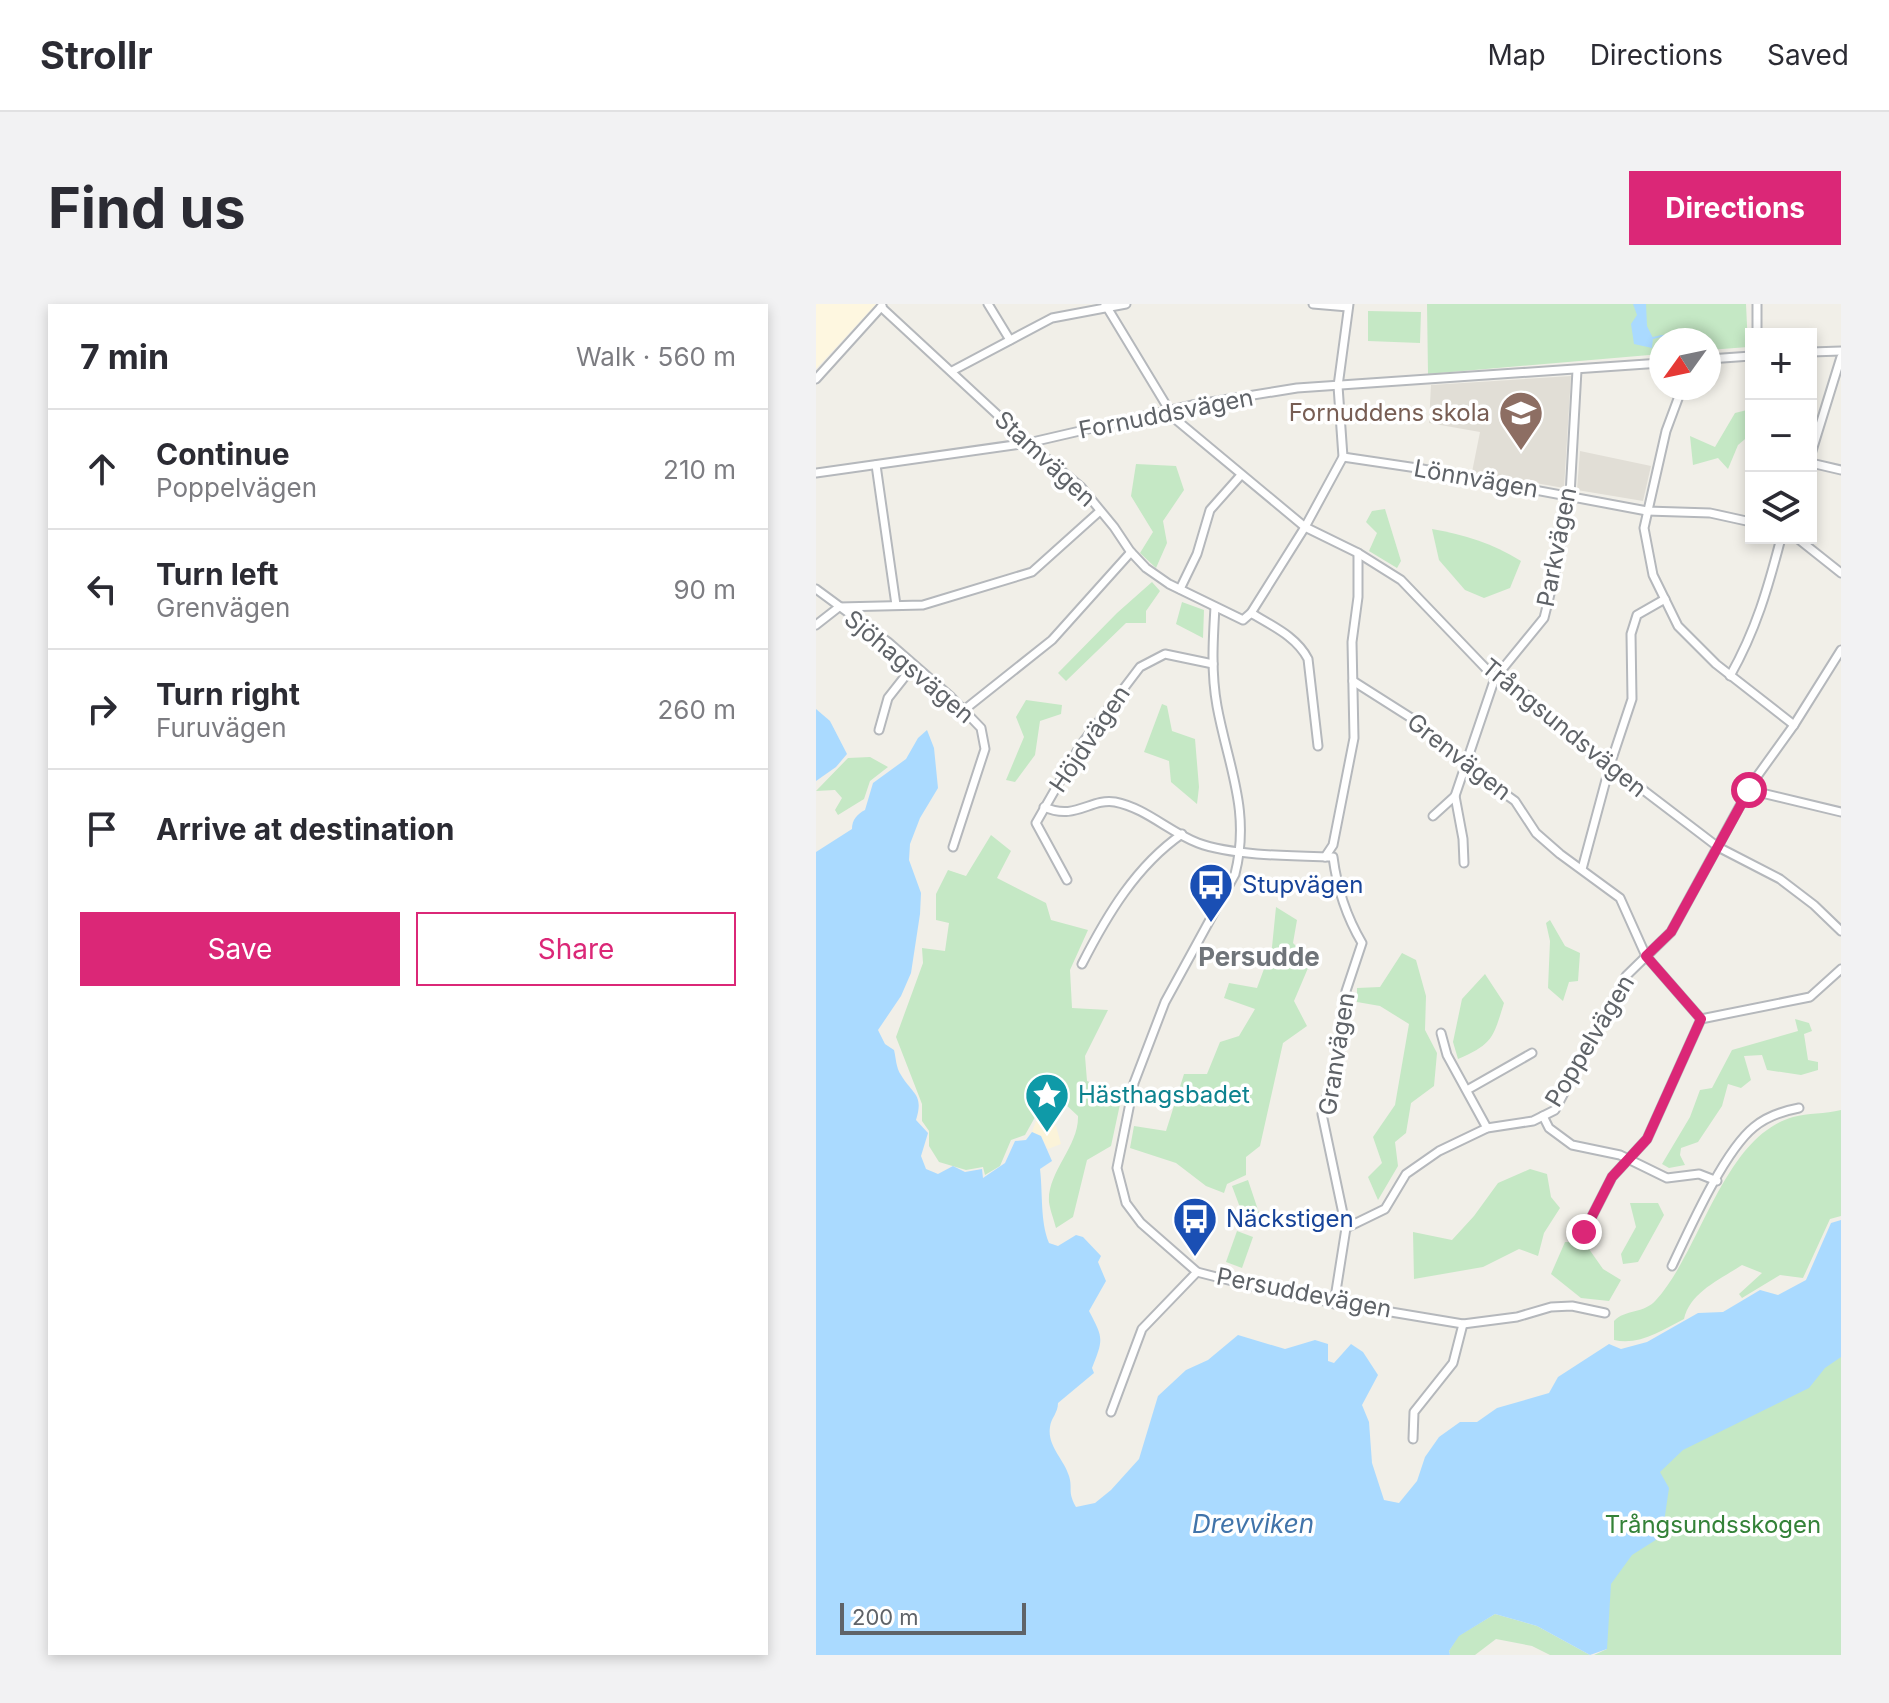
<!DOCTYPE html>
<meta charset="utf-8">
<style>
body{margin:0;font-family:Inter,sans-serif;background:#f2f2f3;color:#2b2b33}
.controls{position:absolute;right:24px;top:24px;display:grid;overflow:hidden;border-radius:0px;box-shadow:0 4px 12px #0003}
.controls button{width:72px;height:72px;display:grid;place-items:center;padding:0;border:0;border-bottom:2px solid #e1e1e2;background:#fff;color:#2b2b33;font:40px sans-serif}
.compass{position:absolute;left:833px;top:24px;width:72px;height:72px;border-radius:50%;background:#fff;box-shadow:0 4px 12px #0003;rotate:237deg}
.scale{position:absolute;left:24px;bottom:20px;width:186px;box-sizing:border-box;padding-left:8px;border:4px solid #5f6368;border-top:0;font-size:22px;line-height:28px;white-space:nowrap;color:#5f6368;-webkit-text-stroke:6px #fff;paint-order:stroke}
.stop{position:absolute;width:24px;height:24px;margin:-18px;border:6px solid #db2777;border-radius:50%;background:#fff}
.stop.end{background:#db2777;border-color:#fff;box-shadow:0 2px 8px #0008}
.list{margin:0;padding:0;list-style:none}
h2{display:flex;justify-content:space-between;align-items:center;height:104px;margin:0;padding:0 32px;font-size:34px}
h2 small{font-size:26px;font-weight:400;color:#7c7c81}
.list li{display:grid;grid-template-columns:52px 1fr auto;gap:24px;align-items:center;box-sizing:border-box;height:120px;padding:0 32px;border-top:2px solid #e1e1e2}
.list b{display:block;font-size:30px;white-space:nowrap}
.list p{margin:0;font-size:26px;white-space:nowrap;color:#7c7c81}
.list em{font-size:26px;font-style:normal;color:#7c7c81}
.actions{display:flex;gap:16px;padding:24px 32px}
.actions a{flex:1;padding:18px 0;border:2px solid #db2777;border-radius:0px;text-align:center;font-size:28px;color:#db2777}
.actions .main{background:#db2777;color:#fff}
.icon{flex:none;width:44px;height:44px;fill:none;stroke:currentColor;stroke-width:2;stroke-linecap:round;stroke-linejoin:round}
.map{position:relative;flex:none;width:1025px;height:1351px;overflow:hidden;border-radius:0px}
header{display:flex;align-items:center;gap:48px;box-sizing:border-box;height:112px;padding:0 40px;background:#fff;border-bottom:2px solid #e1e1e2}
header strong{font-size:38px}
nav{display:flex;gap:44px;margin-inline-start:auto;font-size:28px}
.intro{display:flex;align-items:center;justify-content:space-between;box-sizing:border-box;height:192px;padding:0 48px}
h1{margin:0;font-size:56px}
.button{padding:20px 36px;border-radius:0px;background:#db2777;color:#fff;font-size:28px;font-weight:700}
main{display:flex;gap:48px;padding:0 48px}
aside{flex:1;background:#fff;border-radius:0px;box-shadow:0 4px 12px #0003}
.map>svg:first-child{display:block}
.commercial{fill:#fef7e0}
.education{fill:#e1ded6}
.green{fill:#c5e8c5}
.sand{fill:#fbf3d9}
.water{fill:#aadaff}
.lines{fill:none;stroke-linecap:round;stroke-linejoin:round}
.stream{stroke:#aadaff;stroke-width:2}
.street-casing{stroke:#b5b8bc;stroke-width:11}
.street{stroke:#fff;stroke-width:7}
.route{stroke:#db2777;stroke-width:10}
.labels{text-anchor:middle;stroke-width:7;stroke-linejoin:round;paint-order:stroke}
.education-label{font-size:24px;fill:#785e54;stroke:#fff;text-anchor:end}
.street-label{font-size:24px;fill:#5f6368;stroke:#fff}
.transit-label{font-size:24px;fill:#164399;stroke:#fff;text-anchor:start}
.culture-label{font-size:24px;fill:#0d838f;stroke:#fff;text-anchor:start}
.park-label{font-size:24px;fill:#348238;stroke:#fff}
.neighbourhood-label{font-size:26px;font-weight:bold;fill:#70757a;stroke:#fff}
.water-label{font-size:26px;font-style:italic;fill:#4174aa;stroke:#fff}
</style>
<header>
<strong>Strollr</strong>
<nav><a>Map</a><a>Directions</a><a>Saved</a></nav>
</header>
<div class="intro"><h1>Find us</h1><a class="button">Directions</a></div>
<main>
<aside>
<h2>7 min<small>Walk · 560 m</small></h2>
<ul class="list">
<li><svg class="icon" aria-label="ahead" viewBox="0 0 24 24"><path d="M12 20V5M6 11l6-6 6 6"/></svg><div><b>Continue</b><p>Poppelvägen</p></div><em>210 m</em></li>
<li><svg class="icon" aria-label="left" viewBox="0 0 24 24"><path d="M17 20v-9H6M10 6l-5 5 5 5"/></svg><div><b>Turn left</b><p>Grenvägen</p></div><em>90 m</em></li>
<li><svg class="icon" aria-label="right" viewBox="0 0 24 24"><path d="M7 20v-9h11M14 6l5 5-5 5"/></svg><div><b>Turn right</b><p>Furuvägen</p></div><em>260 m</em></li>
<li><svg class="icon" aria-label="arrive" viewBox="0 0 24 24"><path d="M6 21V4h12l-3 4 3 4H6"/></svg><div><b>Arrive at destination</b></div></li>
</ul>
<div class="actions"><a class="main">Save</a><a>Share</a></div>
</aside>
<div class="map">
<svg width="1025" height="1351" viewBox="0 0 1025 1351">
<rect width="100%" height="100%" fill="#f1efe8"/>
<!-- commercial -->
<polygon class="commercial" points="0,0 60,0 0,65"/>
<!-- education -->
<g class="education">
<polygon points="755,72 748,184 656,168 664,128 613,119 615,81"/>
<polygon points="764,147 835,162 827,197 761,186"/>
</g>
<!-- green -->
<g class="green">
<polygon points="611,0 930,0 932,43 893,46 893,36 845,36 845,50 612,70"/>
<polygon points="552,7 605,8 604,39 552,37"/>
<polygon points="935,105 935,130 922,141 912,165 902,154 877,161 874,132 899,143 919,109"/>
<polygon points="320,160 360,162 368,186 347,217 351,239 340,264 324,249 337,228 315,192"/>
<polygon points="569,205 585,257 581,264 553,247 561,229 550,218 556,207"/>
<path d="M616,225C649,231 676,239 705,257L694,284L668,294L649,286L623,256Z"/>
<polygon points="336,278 344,287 330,307 330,319 310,319 250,377 242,369 301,309"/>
<polygon points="366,298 388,306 387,334 360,320"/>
<polygon points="210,396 246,401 245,410 224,417 219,451 199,478 190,476 208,433 200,413"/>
<polygon points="346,400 351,402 356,427 379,435 383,483 381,500 355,478 353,457 328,448"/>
<polygon points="54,453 72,463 54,477 48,495 22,511 19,506 26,494 19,486 0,487 32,454"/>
<path d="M175,531L195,547L181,574L230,599L235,616L272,626L254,666L256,704L292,706L269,752L271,777L306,791L295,842L271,856L257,913L240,924C238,916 234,906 233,898C231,868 263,842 262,812L248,799L223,806L209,831L195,836L184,862L169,871L167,863L150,866L123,858L113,842V827L106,817V800L80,733L107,659L106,644L129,647L133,619L120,616V590L132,566L150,572Z"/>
<polygon points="460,603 481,616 477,639 495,657 478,697 491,722 467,739 444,842 430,853 430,871 411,880 408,889 390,882 360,859 314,844 318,822 350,827 368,770 391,770 404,738 423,732 439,705 408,694 413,679 441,684 456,643"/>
<polygon points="734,616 749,642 764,649 762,677 753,678 747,697 732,684 734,637 730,619"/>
<polygon points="586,649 600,656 610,692 609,726 621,749 618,782 595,799 590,829 579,838 582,862 562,896 552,873 566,859 557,833 579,801 593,720 564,702 541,698 541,684 564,683"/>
<path d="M669,670L688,699C677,734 677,740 642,755L637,738L646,695Z"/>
<polygon points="979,715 993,719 996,727 988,730 992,756 1002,758 1002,766 985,771 951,766 946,751 928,752 935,776 925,784 912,780 906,802 882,838 865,844 864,851 869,861 853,864 846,860 874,813 884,786 896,784 916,746 982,727"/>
<path d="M1025,806V912L1014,915L987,974L964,971L926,994L923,990L946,969L926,961C905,975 874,988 868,1015C846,1026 823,1042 798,1036V1017C809,1005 828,1010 840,996C885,947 907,833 977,813C992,809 1009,810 1025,806Z"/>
<polygon points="714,865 731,870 735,893 744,904 728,929 722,952 703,945 667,963 598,975 597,928 636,936 658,912 682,879"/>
<polygon points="432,876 443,909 428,914 416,882"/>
<polygon points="814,899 842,899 848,911 822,958 807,960 805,950 820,923"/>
<polygon points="421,927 437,933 426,964 410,958"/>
<polygon points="749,938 768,938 787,965 805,976 793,997 765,994 735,970"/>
<polygon points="1025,994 1025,1351 778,1351 791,1345 706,1199"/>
<polygon points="679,1310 721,1322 774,1351 734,1351 716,1342 680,1335 659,1351 634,1351 633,1347 642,1332"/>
</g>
<!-- sand -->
<polygon class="sand" points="238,815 245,840 232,845 225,832 216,828 220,817"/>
<!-- water -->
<g class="water">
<polygon points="817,0 830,0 831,22 837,34 836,44 818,40 815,20 821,11"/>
<polygon points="0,405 14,417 31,450 20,463 0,477"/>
<path d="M111,426L118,444L122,484L104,514L94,540L93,556L105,589L104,610L95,669L85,692L62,726L69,740L78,746C80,754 80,764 85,771C97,791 108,790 100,816L112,829L105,852L110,865L122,870L137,862L149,868L166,865L167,874L189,859L199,837L210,836L216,828L225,832L236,857L224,865C227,890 224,917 233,939L242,942L260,931L267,933L285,952L282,958L290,977L273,1007C287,1034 288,1034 276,1064L278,1069L242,1099C242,1109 235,1114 234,1123C231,1142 248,1155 253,1172C257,1185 251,1187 260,1203L279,1199L295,1186L323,1155L342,1092L370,1066L392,1056L422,1031L469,1045L499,1036L512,1040V1057L518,1059L535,1040L547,1048L562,1071L546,1101L553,1118L556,1159L568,1196L583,1199L601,1177L609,1153L623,1133L644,1118H661L681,1104L733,1089L742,1073L793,1040L805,1045L831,1038L882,1009L907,1008L944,986L962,991L990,976L1015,919L1025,916V1053L1009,1064L993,1084L867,1146L844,1168L853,1184L846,1232L816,1251L795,1280L791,1345L774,1351L721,1322L679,1310L643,1332L633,1347L634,1351H0V548L36,525C36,516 41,510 49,506L57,479L90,455L102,434Z"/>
</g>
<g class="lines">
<!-- stream -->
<path class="stream" d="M837,34C852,29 863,33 878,34"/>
<!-- street casing -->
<g class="street-casing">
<g id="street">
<polyline points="172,0 194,36"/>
<polyline points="289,0 358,114 489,223 542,249 585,276 679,374 711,391 763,442 784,453 902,543 964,575 998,601 1025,627"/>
<polyline points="497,0 532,3"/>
<polyline points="941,0 941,30"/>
<polyline points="65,3 212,139 265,183 298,223 314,247 330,264 353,280 427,316 435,309 489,223 527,153 522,82 533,0"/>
<polyline points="995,48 1025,47"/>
<polyline points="893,55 935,52"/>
<polyline points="136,67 236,14 310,0"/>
<polyline points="0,75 66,2"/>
<polyline points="866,84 850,127 828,224 837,271 862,322 900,360 978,421"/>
<polyline points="995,150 1025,53"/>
<polyline points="527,153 601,164 831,207 894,209 935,218"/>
<polyline points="995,159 1025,166"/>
<polyline points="60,161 80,301"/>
<polyline points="0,169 212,139 376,101 481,84 845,59"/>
<polyline points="981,234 1025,269"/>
<polyline points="0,285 72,338 135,393 165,424 169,445 137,543"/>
<polyline points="364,285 381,250 394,206 425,171"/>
<path d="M399,303C397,336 395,369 401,402C412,462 435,507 419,570L349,698L318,779L301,864L310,899L325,919L381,968L467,990L647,1020L701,1013L735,1003L756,1002L789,1009"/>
<path d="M435,309C456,322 480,332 492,355L502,442"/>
<polyline points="0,321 23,303 107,301 216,268 284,207"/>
<path d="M914,372C940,326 952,284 965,234"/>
<polyline points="537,377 600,417 649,461 699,497 720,529 744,550 804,594 830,652 885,715 994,693 1025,665"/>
<polyline points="148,406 236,336 315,248"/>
<polyline points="63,426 72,394 98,361"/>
<polyline points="933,486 1025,508"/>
<polyline points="639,492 647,535 648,559"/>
<path d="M228,503C260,517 274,494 299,498C330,504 353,528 382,539C417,552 479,552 517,553C521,584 530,612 546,639L530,687L525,743L506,810L530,924L518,1000"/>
<polyline points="617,512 639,492 679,374 728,314 740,266 754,191 761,66"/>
<polyline points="509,553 517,541 538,434 536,338 542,293 542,249"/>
<polyline points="766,565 794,461 816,395 815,330 821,311 849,295"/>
<polyline points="251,576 220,519 264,442 324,363 349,350 397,360"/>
<path d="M266,660C291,611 320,562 366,530"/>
<polyline points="625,729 631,751 671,824"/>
<polyline points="651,786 716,749"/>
<polyline points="727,812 733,824 756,841 804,851 851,874 883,870 901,877"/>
<polyline points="530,924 569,905 590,870 623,847 671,824 717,817 739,806 810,672 855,628 937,478 978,421 1025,346"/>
<polyline points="768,928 796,873 831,835 885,715"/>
<path d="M856,962C873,926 908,847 938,823C950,813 967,807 983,804"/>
<polyline points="295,1108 326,1025 381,968"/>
<polyline points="597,1135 598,1108 637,1059 647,1020"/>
</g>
</g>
<!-- street -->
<use href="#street" class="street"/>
</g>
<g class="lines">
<!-- route -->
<polyline class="route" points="768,928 796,873 831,835 885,715 830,652 855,628 933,486"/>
</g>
<!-- icons -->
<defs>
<g id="school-pin" transform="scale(2.3)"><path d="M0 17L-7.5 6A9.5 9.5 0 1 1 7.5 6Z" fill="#8d6e63" stroke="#fff"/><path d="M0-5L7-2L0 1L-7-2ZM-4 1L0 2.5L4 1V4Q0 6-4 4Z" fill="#fff"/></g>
<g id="bus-pin" transform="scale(2.3)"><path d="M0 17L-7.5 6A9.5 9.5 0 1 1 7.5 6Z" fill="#1a4fb4" stroke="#fff"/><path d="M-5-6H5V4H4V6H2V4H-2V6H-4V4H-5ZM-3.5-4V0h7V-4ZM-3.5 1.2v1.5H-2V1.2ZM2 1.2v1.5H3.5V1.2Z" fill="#fff"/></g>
<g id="sight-pin" transform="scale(2.3)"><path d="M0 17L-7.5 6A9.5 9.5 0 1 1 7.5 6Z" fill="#0f9aa8" stroke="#fff"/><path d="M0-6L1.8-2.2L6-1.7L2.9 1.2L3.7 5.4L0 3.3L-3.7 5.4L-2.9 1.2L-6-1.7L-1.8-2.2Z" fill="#fff"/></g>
</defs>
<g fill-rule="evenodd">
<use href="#school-pin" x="705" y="109"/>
<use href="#bus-pin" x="395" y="581"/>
<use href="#sight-pin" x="231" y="791"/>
<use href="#bus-pin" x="379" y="915"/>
</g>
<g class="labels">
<!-- education labels -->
<g class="education-label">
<text x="674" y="117">Fornuddens skola</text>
</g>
<!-- street labels -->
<g class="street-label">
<text transform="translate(350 110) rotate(-11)" y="8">Fornuddsvägen</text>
<text transform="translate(229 155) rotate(43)" y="8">Stamvägen</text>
<text transform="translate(660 175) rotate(10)" y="8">Lönnvägen</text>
<text transform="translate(741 243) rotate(-79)" y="8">Parkvägen</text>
<text transform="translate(93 363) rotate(40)" y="8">Sjöhagsvägen</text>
<text transform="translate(748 424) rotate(39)" y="8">Trångsundsvägen</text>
<text transform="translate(274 435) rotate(-56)" y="8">Höjdvägen</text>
<text transform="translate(643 453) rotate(38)" y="8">Grenvägen</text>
<text transform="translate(774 737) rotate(-59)" y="8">Poppelvägen</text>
<text transform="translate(521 750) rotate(-81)" y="8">Granvägen</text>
<text transform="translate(488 989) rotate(11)" y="8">Persuddevägen</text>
</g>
<!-- transit labels -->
<g class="transit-label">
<text x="426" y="589">Stupvägen</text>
<text x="410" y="923">Näckstigen</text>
</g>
<!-- culture labels -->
<g class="culture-label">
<text x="262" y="799">Hästhagsbadet</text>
</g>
<!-- park labels -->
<g class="park-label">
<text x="897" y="1229">Trångsundsskogen</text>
</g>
<!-- neighbourhood labels -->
<g class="neighbourhood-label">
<text x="443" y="662">Persudde</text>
</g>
<!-- water labels -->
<g class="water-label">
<text x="437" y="1229">Drevviken</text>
</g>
</g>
</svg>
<div class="controls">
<button>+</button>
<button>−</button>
<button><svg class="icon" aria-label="layers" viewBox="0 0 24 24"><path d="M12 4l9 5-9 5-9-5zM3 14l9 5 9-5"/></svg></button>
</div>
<svg class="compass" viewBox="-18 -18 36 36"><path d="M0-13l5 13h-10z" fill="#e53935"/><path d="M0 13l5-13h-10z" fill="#7c7c81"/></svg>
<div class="scale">200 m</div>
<div class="stop" style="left:933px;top:486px"></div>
<div class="stop end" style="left:768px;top:928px"></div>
</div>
</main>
